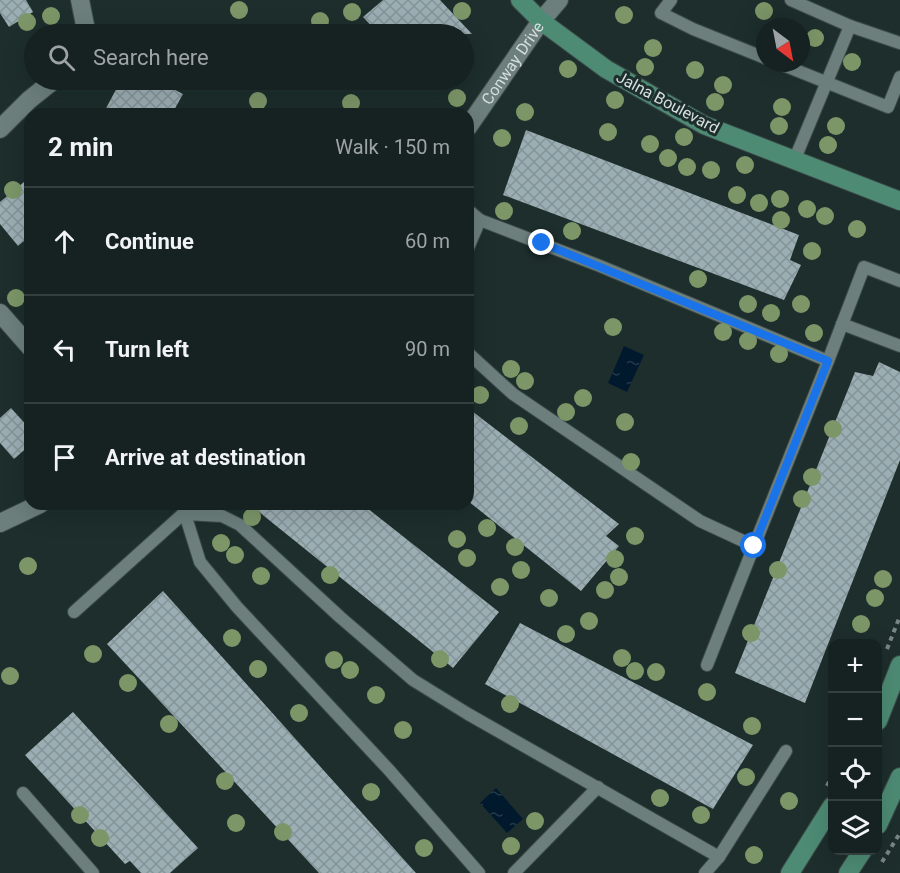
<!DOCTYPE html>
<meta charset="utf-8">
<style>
body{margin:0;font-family:Roboto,sans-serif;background:#1f2a2a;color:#f1f3f6}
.controls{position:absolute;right:18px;bottom:18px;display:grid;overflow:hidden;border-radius:12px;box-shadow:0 6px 24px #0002}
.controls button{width:54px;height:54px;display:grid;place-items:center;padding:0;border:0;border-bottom:2px solid #353f3f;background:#162221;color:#f1f3f6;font:30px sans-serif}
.compass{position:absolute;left:756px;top:18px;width:54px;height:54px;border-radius:50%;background:#162221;box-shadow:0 6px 24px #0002;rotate:148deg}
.stop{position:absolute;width:18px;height:18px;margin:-14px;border:4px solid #1a73e8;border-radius:50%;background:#fff}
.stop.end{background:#1a73e8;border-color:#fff;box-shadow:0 2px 6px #0008}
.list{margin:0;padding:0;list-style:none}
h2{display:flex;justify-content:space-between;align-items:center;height:78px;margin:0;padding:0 24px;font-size:26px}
h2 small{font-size:20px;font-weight:400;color:#9ea4a5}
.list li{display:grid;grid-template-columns:39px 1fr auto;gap:18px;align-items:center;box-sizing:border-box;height:108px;padding:0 24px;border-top:2px solid #353f3f}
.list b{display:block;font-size:22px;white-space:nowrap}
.list em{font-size:20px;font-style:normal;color:#9ea4a5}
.icon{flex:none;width:33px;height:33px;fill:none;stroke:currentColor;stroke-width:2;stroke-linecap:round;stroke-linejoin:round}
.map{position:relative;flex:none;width:900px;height:873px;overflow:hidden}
.search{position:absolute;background:#162221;box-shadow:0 6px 24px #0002;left:24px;top:24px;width:450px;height:66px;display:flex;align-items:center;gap:15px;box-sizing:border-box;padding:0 21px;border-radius:33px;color:#9ea4a5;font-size:22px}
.panel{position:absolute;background:#162221;box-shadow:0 6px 24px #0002;left:24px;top:108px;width:450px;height:402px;border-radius:18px}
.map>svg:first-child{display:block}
.water{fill:url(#water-ripples)}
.building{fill:url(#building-cross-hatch)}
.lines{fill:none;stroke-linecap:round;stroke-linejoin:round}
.lane-casing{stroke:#3c4a48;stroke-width:14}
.street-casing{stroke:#3c4a48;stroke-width:20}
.secondary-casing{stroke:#3c4a48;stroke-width:20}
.path{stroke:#788684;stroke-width:4;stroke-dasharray:4.5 4.5;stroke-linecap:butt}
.lane{stroke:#6c7f7c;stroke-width:12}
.street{stroke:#6c7f7c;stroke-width:18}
.secondary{stroke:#4d8b74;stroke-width:18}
.tree{fill:#7c9668}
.route{stroke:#1a73e8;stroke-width:8}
.labels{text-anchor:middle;stroke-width:6;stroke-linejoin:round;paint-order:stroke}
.street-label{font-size:16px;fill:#d5dfdd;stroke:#1d2e2c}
</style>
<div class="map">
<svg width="900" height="873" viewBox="0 0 900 873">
<defs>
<pattern id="water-ripples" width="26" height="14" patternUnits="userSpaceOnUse" patternTransform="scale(1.5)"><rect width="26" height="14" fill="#00192c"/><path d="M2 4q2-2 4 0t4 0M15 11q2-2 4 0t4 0" fill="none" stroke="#243a4a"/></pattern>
<pattern id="building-cross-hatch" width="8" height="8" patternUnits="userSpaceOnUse" patternTransform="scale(1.5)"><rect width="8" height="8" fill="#9baeb3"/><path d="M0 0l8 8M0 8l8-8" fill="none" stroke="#849397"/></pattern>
</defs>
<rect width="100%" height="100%" fill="#1d2e2c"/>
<!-- water -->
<g class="water">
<polygon points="624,346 644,355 627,392 608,383"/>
<polygon points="496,788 523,819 507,833 480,803"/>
</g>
<!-- building -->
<g class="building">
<polygon points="0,0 26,0 33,12 9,27 0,13"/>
<polygon points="383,0 440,0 472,34 379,34 363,17"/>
<polygon points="121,80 156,80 183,94 172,114 103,114"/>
<polygon points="526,130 799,235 790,260 801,265 784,300 503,195"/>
<polygon points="30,177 30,236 18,246 0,224 0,202"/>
<polygon points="879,362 900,372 900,460 805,703 735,673 855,372 873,376"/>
<polygon points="11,408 30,429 30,445 14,459 0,443 0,418"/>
<polygon points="468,408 619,524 606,536 619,546 581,591 468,501"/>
<polygon points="249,504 362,504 499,612 453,668"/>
<polygon points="163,591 326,773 416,873 319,873 107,644"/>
<polygon points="520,623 753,745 713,809 485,684"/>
<polygon points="73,712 198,848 170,873 141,873 130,861 125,864 25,755"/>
</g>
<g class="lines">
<!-- lane casing -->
<g class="lane-casing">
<g id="lane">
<polyline points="671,0 661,13 693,29 765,58"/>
<polyline points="791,0 850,26 900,43"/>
<polyline points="778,63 888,107 900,77"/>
<polyline points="794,161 850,26"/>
<polyline points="468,210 480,220 600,266 828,361 754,546 700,521 513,394 468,353"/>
<polyline points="468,248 480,220"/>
<polyline points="842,324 900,346"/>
<polyline points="828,361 864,267 900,281"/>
<polyline points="185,514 222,516 240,525 340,617 413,680 468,714 719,857 705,873"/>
<polyline points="185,514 200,562 237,607 389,770 479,873"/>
<polyline points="74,612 194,504"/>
<polyline points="707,665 754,546"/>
<polyline points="23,793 93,873"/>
<polyline points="719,857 786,751"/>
<polyline points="514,873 598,787"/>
</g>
</g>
<!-- street casing -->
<g class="street-casing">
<g id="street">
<polyline points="80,0 85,25 81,34"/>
<path id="s1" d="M468,127L541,21L559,0"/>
<polyline points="0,129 29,100 54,80"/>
<polyline points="0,313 30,347"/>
<polyline points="0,523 40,504"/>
</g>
</g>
<!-- secondary casing -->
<g class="secondary-casing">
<g id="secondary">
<polyline points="520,0 541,21 606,69 704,125 900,201"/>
<polyline points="878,721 900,665"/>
<polyline points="878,825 900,777"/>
<polyline points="790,873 832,806"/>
<polyline points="848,873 863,850"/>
</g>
</g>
<!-- path -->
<g class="path">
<polyline points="887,649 900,616"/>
<polyline points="827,786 832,776"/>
<polyline points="882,862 900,833"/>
</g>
<!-- lane -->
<use href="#lane" class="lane"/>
<!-- street -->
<use href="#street" class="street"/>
<!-- secondary -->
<use href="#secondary" class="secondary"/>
</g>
<!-- trees -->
<g class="tree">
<circle cx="239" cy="10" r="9"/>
<circle cx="462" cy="11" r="9"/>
<circle cx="764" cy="11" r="9"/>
<circle cx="352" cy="12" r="9"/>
<circle cx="624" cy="15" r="9"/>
<circle cx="51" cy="16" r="9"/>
<circle cx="320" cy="21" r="9"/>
<circle cx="27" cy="22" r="9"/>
<circle cx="815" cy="38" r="9"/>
<circle cx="653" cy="48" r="9"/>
<circle cx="852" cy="62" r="9"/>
<circle cx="645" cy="67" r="9"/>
<circle cx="568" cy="69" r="9"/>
<circle cx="695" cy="70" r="9"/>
<circle cx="723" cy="85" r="9"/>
<circle cx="457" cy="98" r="9"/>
<circle cx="615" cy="100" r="9"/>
<circle cx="258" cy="101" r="9"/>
<circle cx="715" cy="102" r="9"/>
<circle cx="351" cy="103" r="9"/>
<circle cx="782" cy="107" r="9"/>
<circle cx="525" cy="112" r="9"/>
<circle cx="779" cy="126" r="9"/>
<circle cx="836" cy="126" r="9"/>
<circle cx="608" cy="132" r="9"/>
<circle cx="684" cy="137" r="9"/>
<circle cx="502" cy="138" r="9"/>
<circle cx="650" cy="144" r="9"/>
<circle cx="828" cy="145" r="9"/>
<circle cx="668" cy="158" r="9"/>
<circle cx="745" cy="165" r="9"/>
<circle cx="687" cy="167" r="9"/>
<circle cx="711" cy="170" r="9"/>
<circle cx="13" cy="190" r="9"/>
<circle cx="737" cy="195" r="9"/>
<circle cx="780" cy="199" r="9"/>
<circle cx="759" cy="203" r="9"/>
<circle cx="807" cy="209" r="9"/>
<circle cx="504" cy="211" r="9"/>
<circle cx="825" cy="216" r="9"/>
<circle cx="781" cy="220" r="9"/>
<circle cx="857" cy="229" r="9"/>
<circle cx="572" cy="231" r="9"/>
<circle cx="812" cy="251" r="9"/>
<circle cx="698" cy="279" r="9"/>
<circle cx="16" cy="298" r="9"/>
<circle cx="748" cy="304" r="9"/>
<circle cx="801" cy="304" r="9"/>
<circle cx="771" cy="313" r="9"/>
<circle cx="613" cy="327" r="9"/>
<circle cx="723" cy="332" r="9"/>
<circle cx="814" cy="333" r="9"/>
<circle cx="748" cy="341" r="9"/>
<circle cx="779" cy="354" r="9"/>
<circle cx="511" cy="369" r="9"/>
<circle cx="525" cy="381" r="9"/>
<circle cx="480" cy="395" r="9"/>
<circle cx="583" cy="398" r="9"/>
<circle cx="566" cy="412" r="9"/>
<circle cx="625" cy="422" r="9"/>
<circle cx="519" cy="426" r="9"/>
<circle cx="833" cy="429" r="9"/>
<circle cx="631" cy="462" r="9"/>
<circle cx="812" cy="477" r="9"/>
<circle cx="802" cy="499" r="9"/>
<circle cx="252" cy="517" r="9"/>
<circle cx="487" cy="528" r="9"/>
<circle cx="635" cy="536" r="9"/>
<circle cx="457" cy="539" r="9"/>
<circle cx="221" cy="543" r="9"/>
<circle cx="515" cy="547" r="9"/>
<circle cx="235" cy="555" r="9"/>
<circle cx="467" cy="558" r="9"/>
<circle cx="615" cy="559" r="9"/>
<circle cx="28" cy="566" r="9"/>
<circle cx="521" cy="570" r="9"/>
<circle cx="778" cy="570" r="9"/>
<circle cx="330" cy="575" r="9"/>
<circle cx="261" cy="576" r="9"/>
<circle cx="619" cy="577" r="9"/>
<circle cx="883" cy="579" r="9"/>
<circle cx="500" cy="587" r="9"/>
<circle cx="605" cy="590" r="9"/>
<circle cx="549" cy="598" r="9"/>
<circle cx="875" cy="598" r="9"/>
<circle cx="589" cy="621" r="9"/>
<circle cx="861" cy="624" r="9"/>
<circle cx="751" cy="633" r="9"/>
<circle cx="566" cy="634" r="9"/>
<circle cx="232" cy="638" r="9"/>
<circle cx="93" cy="654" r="9"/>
<circle cx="622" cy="658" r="9"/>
<circle cx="440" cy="659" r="9"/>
<circle cx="334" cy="660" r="9"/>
<circle cx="258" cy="669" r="9"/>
<circle cx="350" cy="670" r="9"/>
<circle cx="635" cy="671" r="9"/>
<circle cx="656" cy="672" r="9"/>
<circle cx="10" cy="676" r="9"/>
<circle cx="128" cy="683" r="9"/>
<circle cx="707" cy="692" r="9"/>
<circle cx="376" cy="695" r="9"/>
<circle cx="510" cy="704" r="9"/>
<circle cx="299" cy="713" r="9"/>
<circle cx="169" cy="724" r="9"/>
<circle cx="752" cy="726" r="9"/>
<circle cx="403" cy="730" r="9"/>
<circle cx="746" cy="777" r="9"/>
<circle cx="225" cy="781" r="9"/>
<circle cx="371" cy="792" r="9"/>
<circle cx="660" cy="798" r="9"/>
<circle cx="789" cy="801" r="9"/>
<circle cx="80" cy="815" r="9"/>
<circle cx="701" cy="815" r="9"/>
<circle cx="535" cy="821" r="9"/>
<circle cx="236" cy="823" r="9"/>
<circle cx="283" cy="832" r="9"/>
<circle cx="100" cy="838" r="9"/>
<circle cx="511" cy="846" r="9"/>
<circle cx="424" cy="848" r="9"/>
<circle cx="754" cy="855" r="9"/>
</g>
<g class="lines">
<!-- route -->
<polyline class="route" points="542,243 828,361 754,546"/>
</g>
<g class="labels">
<!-- street labels -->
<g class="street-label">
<text dy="6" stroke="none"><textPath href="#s1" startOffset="78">Conway Drive</textPath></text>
<text transform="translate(668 102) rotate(28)" y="6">Jalna Boulevard</text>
</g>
</g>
</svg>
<div class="controls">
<button>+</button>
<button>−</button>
<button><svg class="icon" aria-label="locate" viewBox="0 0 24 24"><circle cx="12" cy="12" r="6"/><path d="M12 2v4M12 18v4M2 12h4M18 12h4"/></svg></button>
<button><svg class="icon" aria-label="layers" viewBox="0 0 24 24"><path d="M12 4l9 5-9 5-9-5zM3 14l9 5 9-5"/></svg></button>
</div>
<svg class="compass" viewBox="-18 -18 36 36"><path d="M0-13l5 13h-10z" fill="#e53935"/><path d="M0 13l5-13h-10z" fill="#9ea4a5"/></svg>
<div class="stop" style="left:754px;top:546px"></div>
<div class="stop end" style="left:542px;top:243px"></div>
<div class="search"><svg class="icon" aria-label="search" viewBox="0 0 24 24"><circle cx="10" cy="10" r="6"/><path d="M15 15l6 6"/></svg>Search here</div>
<section class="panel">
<h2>2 min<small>Walk · 150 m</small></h2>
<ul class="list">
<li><svg class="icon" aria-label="ahead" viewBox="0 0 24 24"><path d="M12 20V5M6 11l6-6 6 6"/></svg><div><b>Continue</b></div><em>60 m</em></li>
<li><svg class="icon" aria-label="left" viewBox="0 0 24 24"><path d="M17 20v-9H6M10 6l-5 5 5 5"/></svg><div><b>Turn left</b></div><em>90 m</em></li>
<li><svg class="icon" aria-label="arrive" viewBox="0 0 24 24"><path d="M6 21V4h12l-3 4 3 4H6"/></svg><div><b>Arrive at destination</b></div></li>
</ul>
</section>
</div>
